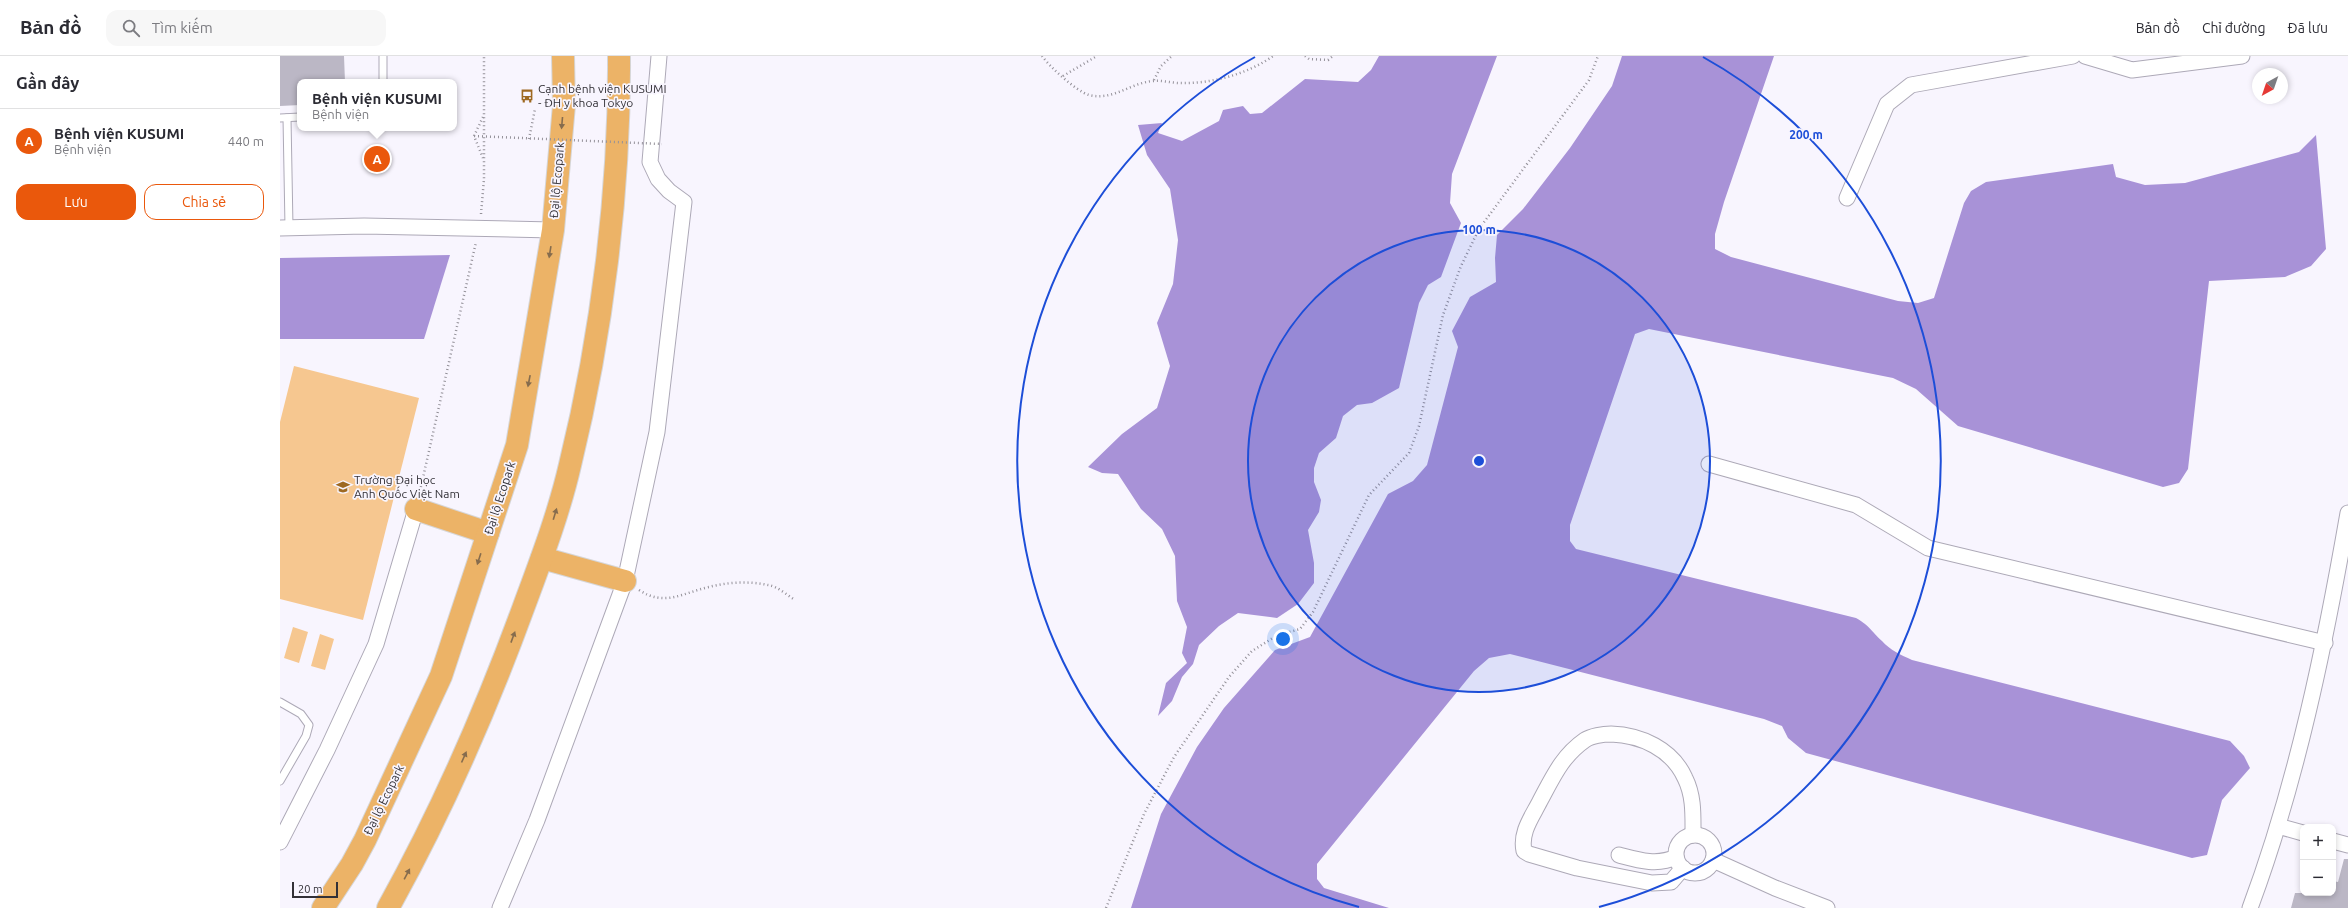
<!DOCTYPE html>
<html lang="vi">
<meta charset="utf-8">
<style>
body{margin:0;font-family:Ubuntu,sans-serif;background:#f7f7f7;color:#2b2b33}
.controls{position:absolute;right:12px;bottom:12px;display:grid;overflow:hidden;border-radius:8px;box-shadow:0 2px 6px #0003}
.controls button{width:36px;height:36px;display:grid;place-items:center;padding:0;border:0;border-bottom:1px solid #e1e1e2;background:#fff;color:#2b2b33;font:20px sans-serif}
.compass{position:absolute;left:1972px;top:12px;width:36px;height:36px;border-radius:50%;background:#fff;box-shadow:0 2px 6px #0003;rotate:220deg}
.scale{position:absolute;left:12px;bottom:10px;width:46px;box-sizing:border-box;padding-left:4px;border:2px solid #333137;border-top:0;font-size:11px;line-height:14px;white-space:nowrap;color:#333137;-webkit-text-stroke:3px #f8f5fe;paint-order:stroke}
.you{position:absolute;left:1003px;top:583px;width:14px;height:14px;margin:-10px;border:3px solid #fff;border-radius:50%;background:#1a73e8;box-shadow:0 0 0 6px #1a73e833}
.badge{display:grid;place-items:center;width:26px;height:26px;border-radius:50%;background:#ea580c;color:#fff;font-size:13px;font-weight:700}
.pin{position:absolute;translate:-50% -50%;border:2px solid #fff;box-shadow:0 1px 4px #0006}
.popup{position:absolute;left:17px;top:23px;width:160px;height:52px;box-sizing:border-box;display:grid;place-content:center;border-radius:8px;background:#fff;filter:drop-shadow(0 1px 3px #0005);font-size:13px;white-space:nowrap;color:#7c7c81}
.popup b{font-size:15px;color:#2b2b33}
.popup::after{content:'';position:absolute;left:50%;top:100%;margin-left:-8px;border:8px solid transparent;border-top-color:#fff}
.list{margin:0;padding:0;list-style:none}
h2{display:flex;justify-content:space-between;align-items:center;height:52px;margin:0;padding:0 16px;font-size:17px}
h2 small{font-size:13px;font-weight:400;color:#7c7c81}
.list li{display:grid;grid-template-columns:26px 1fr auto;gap:12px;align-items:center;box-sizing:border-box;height:64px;padding:0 16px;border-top:1px solid #e1e1e2}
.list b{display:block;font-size:15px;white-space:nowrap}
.list p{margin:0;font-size:13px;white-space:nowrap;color:#7c7c81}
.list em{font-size:13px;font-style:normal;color:#7c7c81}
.actions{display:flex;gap:8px;padding:12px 16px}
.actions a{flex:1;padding:9px 0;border:1px solid #ea580c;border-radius:12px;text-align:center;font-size:14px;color:#ea580c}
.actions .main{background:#ea580c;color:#fff}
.icon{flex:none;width:22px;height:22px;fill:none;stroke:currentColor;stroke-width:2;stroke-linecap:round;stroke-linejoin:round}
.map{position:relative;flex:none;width:2068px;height:852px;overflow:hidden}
header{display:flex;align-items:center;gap:24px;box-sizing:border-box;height:56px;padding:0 20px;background:#fff;border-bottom:1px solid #e1e1e2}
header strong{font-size:19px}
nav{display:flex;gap:22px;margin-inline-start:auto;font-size:14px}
.search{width:280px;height:36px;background:#f7f7f7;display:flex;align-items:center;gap:10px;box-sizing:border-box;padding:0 14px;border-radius:12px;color:#7c7c81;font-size:15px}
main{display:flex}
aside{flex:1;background:#fff}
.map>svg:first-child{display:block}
.green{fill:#f6c790}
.water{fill:#a892d7}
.building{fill:#bbb7c5}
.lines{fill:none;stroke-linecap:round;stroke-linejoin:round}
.service-casing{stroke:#ada9b7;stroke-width:9}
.minor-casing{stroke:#ada9b7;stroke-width:17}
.trunk-casing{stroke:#d6d6d7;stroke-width:24}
.path{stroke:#949199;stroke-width:2.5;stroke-dasharray:1 3;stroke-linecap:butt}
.service{stroke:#fff;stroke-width:7}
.minor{stroke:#fff;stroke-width:15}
.trunk{stroke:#ecb367;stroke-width:22}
.path-bridge{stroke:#949199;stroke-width:2.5;stroke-dasharray:1 3;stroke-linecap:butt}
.oneway{fill:#866c4d}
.ring{fill:none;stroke:#1d4ed8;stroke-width:2}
.labels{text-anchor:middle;stroke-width:3.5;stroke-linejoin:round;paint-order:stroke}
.poi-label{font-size:12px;fill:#333137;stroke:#f8f5fe;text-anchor:start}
.street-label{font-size:12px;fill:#333137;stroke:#f8f5fe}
.centre{fill:#1d4ed8;stroke:#f8f5fe;stroke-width:2}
.ring-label{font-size:12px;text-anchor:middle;font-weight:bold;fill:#1d4ed8;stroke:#f8f5fe;stroke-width:3.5;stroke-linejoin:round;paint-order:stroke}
</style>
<header>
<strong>Bản đồ</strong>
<div class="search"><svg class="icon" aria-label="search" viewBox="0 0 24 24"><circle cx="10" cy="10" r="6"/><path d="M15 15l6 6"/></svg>Tìm kiếm</div>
<nav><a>Bản đồ</a><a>Chỉ đường</a><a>Đã lưu</a></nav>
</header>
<main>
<aside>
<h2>Gần đây<small></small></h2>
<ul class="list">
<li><span class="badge">A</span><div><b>Bệnh viện KUSUMI</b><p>Bệnh viện</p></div><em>440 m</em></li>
</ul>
<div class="actions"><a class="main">Lưu</a><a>Chia sẻ</a></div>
</aside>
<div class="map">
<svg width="2068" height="852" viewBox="0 0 2068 852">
<rect width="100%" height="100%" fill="#f8f5fe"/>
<!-- green -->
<g class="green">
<polygon points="14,310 139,342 83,564 0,543 0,366"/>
<polygon points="13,571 28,576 19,607 4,602"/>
<polygon points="40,578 54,583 45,614 31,610"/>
</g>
<!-- water -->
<g class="water">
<polygon points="1099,0 1217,0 1172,118 1170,147 1181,167 1161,221 1148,229 1139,247 1119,332 1092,347 1077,349 1063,360 1056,382 1039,397 1034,412 1034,426 1041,444 1039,456 1028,474 1034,507 1034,527 1018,548 997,562 958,557 939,570 919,589 913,608 902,621 892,645 878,660 886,627 907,607 902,597 907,571 897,545 895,500 882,473 861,453 838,418 822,417 808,411 842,378 877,352 890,310 877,267 893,228 898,184 890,133 867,99 858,69 882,67 878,77 902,85 939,65 943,54 963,50 970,58 982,57 1025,23 1078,26 1091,14"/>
<path d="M1342,0H1494L1444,146L1435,178V193L1451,201L1618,245L1638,247L1654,242L1684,147L1691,135L1706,126L1833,108L1836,121L1865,129L1905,127L2019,96L2036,79L2046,193L2031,210L2005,221L1929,225L1908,413L1899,427L1883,431L1678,370L1636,333L1613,322L1369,273L1355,278L1290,469V485L1296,493L1576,562C1591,571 1590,574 1602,585C1610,594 1621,599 1632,604L1950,685L1964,700L1970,712L1942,744L1927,799L1912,802L1526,697L1508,682L1502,670L1484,663L1230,598L1209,602L1194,615L1037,808V823L1044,832L1109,852H851L881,758L917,691L944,652L995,594L1030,581L1108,438L1133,425L1147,409L1178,291L1172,275L1190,241L1216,226L1215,202L1217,179L1243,153L1290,92L1332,30Z"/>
<polygon points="170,199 144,283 0,283 0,202"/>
</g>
<!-- building -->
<g class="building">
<polygon points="0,0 64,0 65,26 20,26 20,49 0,50"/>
<polygon points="2064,803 2068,803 2068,852 2011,852 2015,837 2053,837 2053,825 2058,826"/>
</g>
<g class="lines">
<!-- service casing -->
<g class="service-casing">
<g id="service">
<polyline points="103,0 103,26"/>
<polyline points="0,62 20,61"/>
<polyline points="7,62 9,171"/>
<polyline points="0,646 21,658 29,669 26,680 0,725"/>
</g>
</g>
<!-- minor casing -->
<g class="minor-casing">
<g id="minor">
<polyline points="1805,0 1852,14 1962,0"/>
<polyline points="1567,142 1607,48 1631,29 1793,0"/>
<polyline points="0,172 84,170 273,174"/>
<polyline points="1429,408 1576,449 1648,492 2045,587"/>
<polyline points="1998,770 2023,777"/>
<circle cx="1415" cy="798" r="19"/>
<polyline points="2053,785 2068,789"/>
<polyline points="0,786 47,694 96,588 136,453"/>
<path d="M1339,799C1358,804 1377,810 1396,801"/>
<polyline points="1433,804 1495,832 1547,852"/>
<path d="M1403,812L1391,826L1372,827L1297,812L1249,798L1244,795C1240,776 1252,761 1260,745C1273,721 1282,700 1305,684C1311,680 1323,678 1331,678C1361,679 1392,693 1405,722C1414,740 1413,759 1413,779"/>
<polyline points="220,852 257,764 345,525 377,376 404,146 389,135 378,123 370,106 379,0"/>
<path d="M1970,852C2017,726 2045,589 2068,457"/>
</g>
</g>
<!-- trunk casing -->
<g class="trunk-casing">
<g id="trunk">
<polyline points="136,453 208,477"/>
<polyline points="262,502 345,525"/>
<polyline points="43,852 72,808 85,784 161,620 237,389 273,174 284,49 283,0"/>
<path d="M108,852C162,755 206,654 244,550C261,504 279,457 290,409C322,279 340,134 339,0"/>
</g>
</g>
<!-- path -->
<g class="path">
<path d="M762,0C770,11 796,35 809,39C833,45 850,27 873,25C882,24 891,27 900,27C931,28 968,18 993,0"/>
<polyline points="1025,0 1029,3 1048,4 1053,0"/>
<polyline points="783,20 817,0"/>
<polyline points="874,24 881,10 892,0"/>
<polyline points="203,61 194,80 203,102"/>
<polyline points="249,83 255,53"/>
<polyline points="201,158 204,123 204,0"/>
<polyline points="140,435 196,186"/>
<path d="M359,534C385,551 402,537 429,531C448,526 469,525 488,529C497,530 507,539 515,544"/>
<polyline points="826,852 864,758 894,701 949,621 972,595 996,580 1020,573 1033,556 1089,439 1129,397 1139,370 1163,259 1181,210 1199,173 1309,24 1318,0"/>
</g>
<!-- service -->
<use href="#service" class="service"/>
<!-- minor -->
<use href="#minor" class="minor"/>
<!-- trunk -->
<use href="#trunk" class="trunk"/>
<!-- path-bridge -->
<polyline class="path-bridge" points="194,80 382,88"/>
</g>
<!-- one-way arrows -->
<defs><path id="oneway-solid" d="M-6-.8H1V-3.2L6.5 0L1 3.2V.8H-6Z"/></defs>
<g class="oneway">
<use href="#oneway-solid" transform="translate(282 67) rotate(95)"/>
<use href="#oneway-solid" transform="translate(270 196) rotate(99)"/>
<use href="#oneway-solid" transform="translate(249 325) rotate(101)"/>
<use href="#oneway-solid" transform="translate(275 458) rotate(-73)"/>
<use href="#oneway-solid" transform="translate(199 503) rotate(108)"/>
<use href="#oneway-solid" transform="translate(233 581) rotate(-70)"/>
<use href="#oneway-solid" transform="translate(184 701) rotate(-66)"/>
<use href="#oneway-solid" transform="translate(127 818) rotate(-62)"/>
</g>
<!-- distance rings -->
<circle cx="1199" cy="405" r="231" fill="#1d4ed8" fill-opacity=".12"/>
<g class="ring">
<circle cx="1199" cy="405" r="231"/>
<path d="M1079 851A462 462 0 0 1 975 1M1423 1A462 462 0 0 1 1319 851"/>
</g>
<!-- icons -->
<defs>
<g id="bus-bare" transform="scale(1.08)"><path d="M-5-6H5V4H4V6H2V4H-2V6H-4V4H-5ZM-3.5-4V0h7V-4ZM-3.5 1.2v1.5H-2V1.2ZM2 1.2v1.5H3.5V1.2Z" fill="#9e6921" stroke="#f8f5fe" stroke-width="2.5" paint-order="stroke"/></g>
<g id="university-bare" transform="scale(1.08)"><path d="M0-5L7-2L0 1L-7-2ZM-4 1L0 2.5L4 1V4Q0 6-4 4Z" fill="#9e6921" stroke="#f8f5fe" stroke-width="2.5" paint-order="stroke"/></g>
</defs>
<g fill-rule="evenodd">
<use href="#bus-bare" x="247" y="40"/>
<use href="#university-bare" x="63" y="431"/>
</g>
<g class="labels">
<!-- poi labels -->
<g class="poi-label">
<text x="258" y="37">Cạnh bệnh viện KUSUMI<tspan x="258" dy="14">- ĐH y khoa Tokyo</tspan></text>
<text x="74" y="428">Trường Đại học<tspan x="74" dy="14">Anh Quốc Việt Nam</tspan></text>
</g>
<!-- street labels -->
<g class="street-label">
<text transform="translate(277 124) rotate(-85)" y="4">Đại lộ Ecopark</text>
<text transform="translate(220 442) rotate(-72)" y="4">Đại lộ Ecopark</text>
<text transform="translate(104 744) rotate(-64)" y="4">Đại lộ Ecopark</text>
</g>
</g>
<circle cx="1199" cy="405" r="6" class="centre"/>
<g class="ring-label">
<text x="1526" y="83">200 m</text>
<text x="1199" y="178">100 m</text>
</g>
</svg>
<div class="controls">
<button>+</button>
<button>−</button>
</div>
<svg class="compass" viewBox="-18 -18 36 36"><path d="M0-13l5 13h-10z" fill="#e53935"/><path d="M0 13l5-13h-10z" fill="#7c7c81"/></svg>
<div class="scale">20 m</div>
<div class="you"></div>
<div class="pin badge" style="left:97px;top:103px">A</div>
<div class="popup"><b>Bệnh viện KUSUMI</b>Bệnh viện</div>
</div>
</main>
